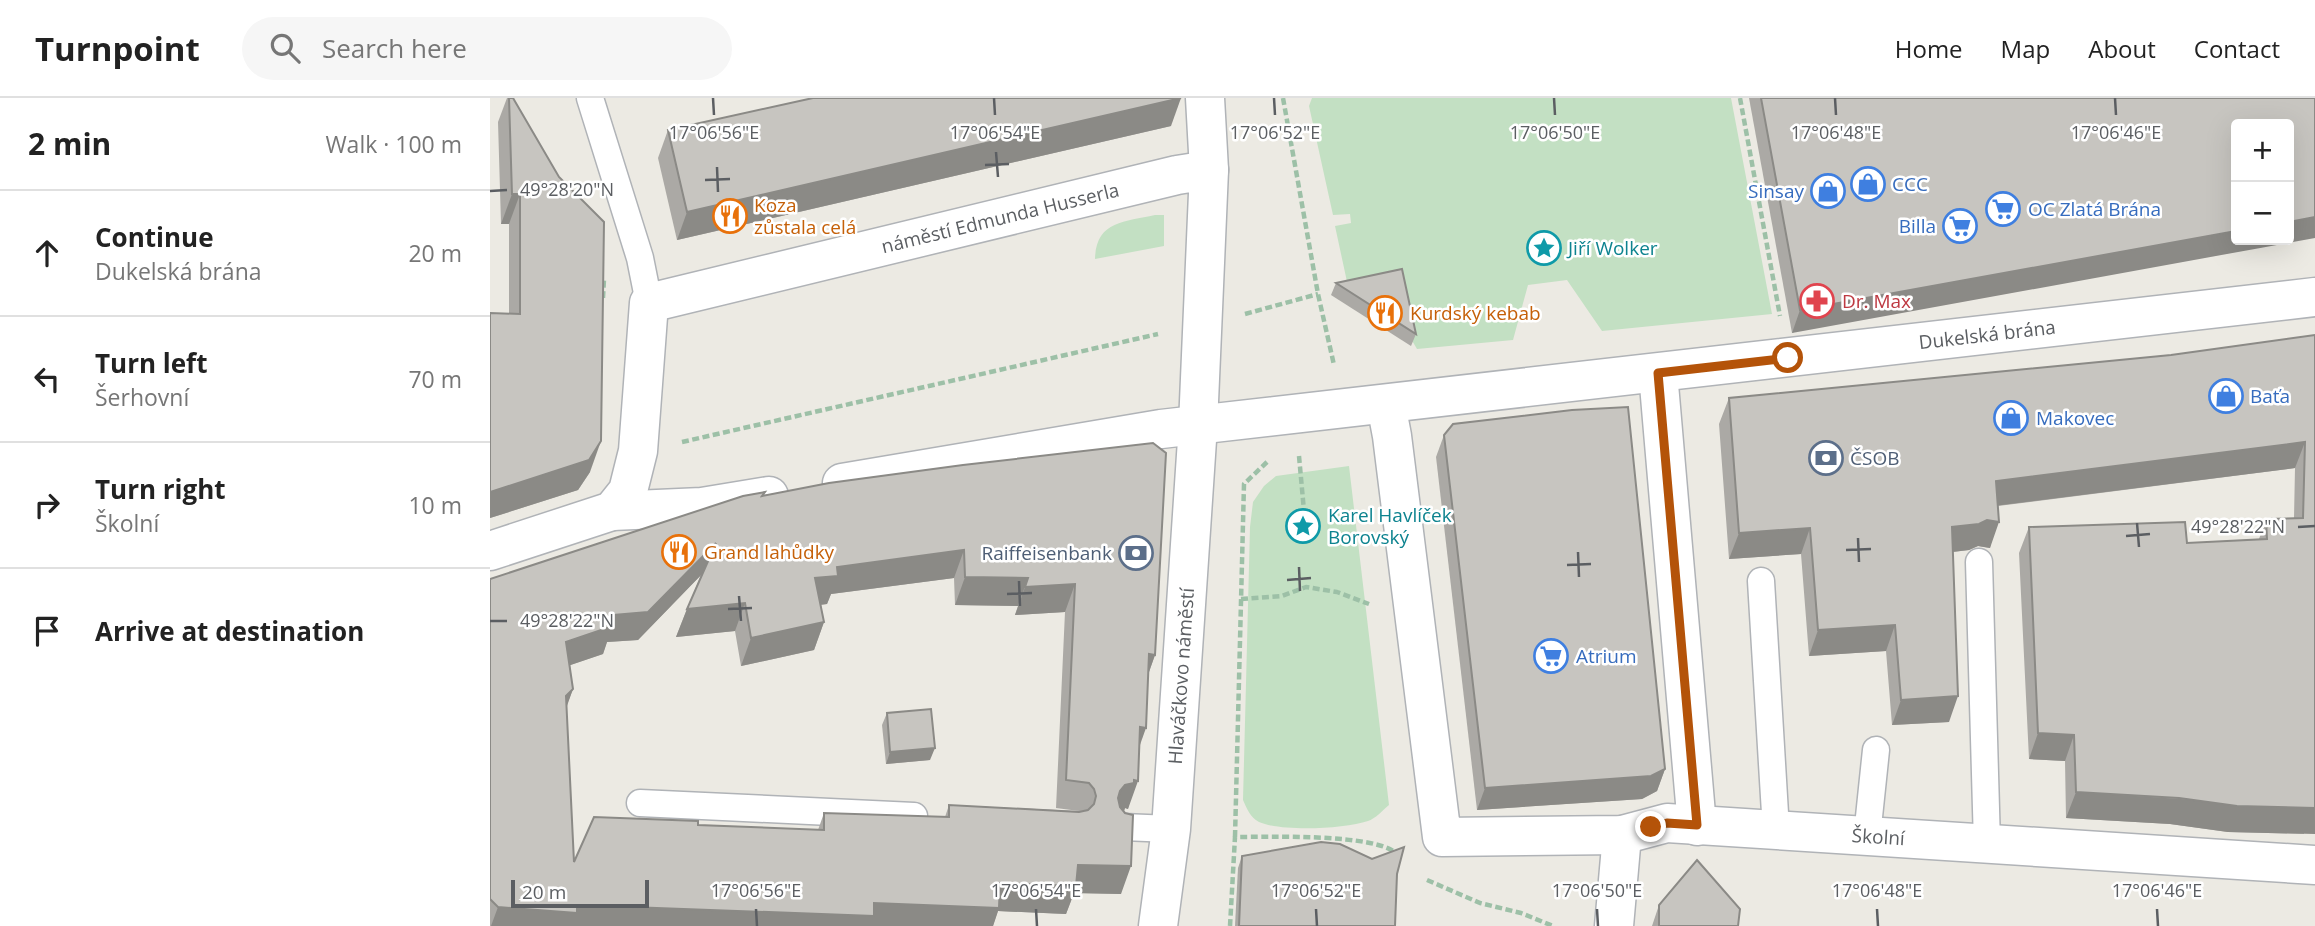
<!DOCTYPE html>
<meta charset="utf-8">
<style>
body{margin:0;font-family:"Open Sans",sans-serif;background:#f6f6f6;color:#222}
.controls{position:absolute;right:21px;top:21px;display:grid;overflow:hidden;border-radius:7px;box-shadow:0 7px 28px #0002}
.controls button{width:63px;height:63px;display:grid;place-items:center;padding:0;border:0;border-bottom:2px solid #e0e0e0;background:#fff;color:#222;font:35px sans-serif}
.scale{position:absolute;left:21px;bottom:18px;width:138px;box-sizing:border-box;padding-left:7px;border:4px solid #5b5e62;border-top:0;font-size:19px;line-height:24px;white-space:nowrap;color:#5b5e62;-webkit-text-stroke:5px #fff;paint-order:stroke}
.stop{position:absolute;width:21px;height:21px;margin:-16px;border:5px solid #b45309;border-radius:50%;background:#fff}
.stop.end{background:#b45309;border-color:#fff;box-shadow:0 2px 7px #0008}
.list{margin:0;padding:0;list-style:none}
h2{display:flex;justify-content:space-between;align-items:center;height:91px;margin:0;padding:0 28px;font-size:30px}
h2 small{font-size:23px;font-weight:400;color:#767676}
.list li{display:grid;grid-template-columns:46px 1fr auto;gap:21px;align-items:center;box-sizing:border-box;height:126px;padding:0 28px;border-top:2px solid #e0e0e0}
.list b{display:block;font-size:26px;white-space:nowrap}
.list p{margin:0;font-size:23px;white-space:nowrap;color:#767676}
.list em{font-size:23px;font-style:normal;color:#767676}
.icon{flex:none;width:38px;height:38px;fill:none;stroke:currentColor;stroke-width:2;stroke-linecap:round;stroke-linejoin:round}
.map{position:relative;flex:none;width:1825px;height:828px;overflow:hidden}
header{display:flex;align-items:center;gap:42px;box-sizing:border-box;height:98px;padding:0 35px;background:#fff;border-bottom:2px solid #e0e0e0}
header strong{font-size:33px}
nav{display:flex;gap:38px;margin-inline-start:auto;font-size:24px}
.search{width:490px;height:63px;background:#f6f6f6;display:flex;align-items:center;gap:18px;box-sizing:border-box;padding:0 24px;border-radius:38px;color:#767676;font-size:26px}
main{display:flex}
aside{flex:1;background:#fff}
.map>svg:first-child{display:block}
.green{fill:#c3e0c3}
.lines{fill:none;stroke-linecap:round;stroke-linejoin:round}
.lane-casing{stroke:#b0b3b7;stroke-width:29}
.street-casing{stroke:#b0b3b7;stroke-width:41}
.path{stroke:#9dc0a7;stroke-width:4.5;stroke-dasharray:7 3.5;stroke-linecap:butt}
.lane{stroke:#fff;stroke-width:26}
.street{stroke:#fff;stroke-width:38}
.wall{fill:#aba9a5;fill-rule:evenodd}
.shaded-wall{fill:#8b8a86}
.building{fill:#c7c5c0;stroke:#8b8a86;stroke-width:2;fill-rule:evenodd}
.route{stroke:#b45309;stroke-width:9}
.ticks{fill:none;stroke:#5b5e62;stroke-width:2.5}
.labels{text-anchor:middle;stroke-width:5;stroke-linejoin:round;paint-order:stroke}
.shop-label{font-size:19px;fill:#366cbe;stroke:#fff;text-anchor:start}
.food-label{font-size:19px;fill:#c56008;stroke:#fff;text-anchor:start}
.street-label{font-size:19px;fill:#5b5e62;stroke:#fff}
.culture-label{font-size:19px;fill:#0d838f;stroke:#fff;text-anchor:start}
.health-label{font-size:19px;fill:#be3a42;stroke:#fff;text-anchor:start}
.service-label{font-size:19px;fill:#4e5e75;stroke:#fff;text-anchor:start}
.ticks-label{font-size:18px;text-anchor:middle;fill:#5b5e62;stroke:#fff;stroke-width:5;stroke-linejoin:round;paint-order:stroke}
</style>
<header>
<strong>Turnpoint</strong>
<div class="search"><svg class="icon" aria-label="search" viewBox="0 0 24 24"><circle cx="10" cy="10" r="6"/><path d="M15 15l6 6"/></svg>Search here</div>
<nav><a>Home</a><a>Map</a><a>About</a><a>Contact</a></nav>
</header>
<main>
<aside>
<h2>2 min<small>Walk · 100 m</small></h2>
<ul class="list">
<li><svg class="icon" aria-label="ahead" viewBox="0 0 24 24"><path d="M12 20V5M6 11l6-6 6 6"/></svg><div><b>Continue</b><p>Dukelská brána</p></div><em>20 m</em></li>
<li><svg class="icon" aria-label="left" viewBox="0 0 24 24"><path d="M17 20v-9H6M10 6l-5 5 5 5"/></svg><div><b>Turn left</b><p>Šerhovní</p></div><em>70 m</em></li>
<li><svg class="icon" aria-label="right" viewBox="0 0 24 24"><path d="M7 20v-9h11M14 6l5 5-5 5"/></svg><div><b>Turn right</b><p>Školní</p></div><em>10 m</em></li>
<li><svg class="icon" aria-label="arrive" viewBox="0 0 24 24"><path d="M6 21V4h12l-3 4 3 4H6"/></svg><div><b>Arrive at destination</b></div></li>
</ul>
</aside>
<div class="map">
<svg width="1825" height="828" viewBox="0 0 1825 828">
<rect width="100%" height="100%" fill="#eceae3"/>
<!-- green -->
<g class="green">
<polygon points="822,0 1241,0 1282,216 1112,233 1077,182 1038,187 1023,242 927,251 917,234 859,193 845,128 861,125 860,116 843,117 819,8"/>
<path d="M665,117H674V148L605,161C606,123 634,124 665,117Z"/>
<path d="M859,368L899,707C893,712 885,721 878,723C854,731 792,734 769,724C760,719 757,711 753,702L760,429L763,404L774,388L786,378Z"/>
</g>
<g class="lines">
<!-- lane casing -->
<g class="lane-casing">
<g id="lane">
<polyline points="100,0 150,160 159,205"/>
<polyline points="1489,464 1497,746"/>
<polyline points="1271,483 1286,732"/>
<polyline points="150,705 424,718"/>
<polyline points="633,729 681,731"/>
<polyline points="1377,738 1386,652"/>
</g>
</g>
<!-- street casing -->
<g class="street-casing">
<g id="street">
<polyline points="715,0 719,72"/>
<polyline points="1168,275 1207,728"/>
<path id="s1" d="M896,306L902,338L952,739L1132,737L1177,725L1825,767"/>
<path id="s2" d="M352,385L671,331L1825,199"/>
<polyline points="122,413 212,409 279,398"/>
<path id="s3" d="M0,453L122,413L138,393L148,353L159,205L687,77L719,72L708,327L681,731L668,828"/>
<polyline points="1124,828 1132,737"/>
</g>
</g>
<!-- path -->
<g class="path">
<polyline points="793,0 828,196 844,267"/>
<polyline points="1250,0 1290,218"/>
<polyline points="113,200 114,181"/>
<polyline points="755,216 828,196"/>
<polyline points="192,344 668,236"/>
<polyline points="809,358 814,413"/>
<polyline points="751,501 792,498 816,489 847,494 879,506"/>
<polyline points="745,739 754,386 777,364"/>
<polyline points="937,782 990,805 1031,815 1063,828"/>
<path d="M740,828L745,739C778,739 886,735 907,756"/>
</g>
<!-- lane -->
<use href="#lane" class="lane"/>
<!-- street -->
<use href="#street" class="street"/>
</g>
<!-- wall -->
<g class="wall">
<polygon points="17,0 23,0 100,374 88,392 0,420 0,215 19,215 19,126 11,126 8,24"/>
<polygon points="1259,0 1825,0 1302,235"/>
<polygon points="681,28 187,142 168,60 178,32"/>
<polygon points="846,185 926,236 921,248 841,197"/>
<polygon points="1825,237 1814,736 1738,734 1680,726 1576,720 1575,663 1539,661 1529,455 1539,429 1697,445 1769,441 1776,421 1804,420 1805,370 1508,408 1500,450 1488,448 1479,452 1463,454 1459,624 1402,627 1396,553 1319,558 1311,456 1239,461 1229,326 1239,300 1681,257"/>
<polygon points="954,337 1175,671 1167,693 1152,701 987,712 946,359"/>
<path d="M473,367L665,557L659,574L649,650L638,711L635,710L634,713L631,796L584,795L576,816L508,813L503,828H0V481L274,397ZM211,477L197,511L186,539L245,533L251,568L324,552L334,524L331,507L337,506L341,496L464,480L465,507L528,508L525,517L575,514L566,710L589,713L459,707L455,719L334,715L328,732L208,727L84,764L76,609L83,591L80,567L113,556L117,544L148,542Z"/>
<polygon points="397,615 440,662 396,666 392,627"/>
<polygon points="752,758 907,776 905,828 745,828 748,770"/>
<polygon points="1169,807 1248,828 1162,828"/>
</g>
<!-- shaded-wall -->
<g class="shaded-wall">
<polygon points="691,0 681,28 187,142 197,114"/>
<polygon points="22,96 30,96 19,126 11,126"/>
<polygon points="1825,119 1825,140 1302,235 1310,212 1746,133 1746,142 1799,142 1799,124"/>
<polygon points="111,343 100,374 88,392 0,420 0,394"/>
<polygon points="1815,344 1805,370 1496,409 1506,383"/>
<polygon points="1497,422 1509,424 1500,450 1488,448 1479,452 1453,455 1462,429"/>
<polygon points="1320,430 1311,456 1239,461 1249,435"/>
<polygon points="226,445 215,473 148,542 117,544 113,556 66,572 76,544"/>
<polygon points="474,452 464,480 341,496 337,506 315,508 325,480 347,469"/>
<polygon points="475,479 538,480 528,508 465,507"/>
<polygon points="585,486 575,514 525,517 535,489"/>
<polygon points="255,505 245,533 186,539 197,511"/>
<polygon points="334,524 324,552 251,568 261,540"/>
<polygon points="1405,527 1396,553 1319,558 1328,532"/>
<polygon points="659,556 665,557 655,585"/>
<polygon points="83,591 73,619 76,598"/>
<polygon points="1468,598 1459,624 1402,627 1411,602"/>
<polygon points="650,629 656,630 646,658"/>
<polygon points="1548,635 1584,637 1575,663 1539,661"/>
<polygon points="445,650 440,662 396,666 400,654"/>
<polygon points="1175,671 1167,693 1152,701 987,712 995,690"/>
<polygon points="644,682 648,683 638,711 635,710 634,713 619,721 630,693 635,687"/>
<polygon points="1586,694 1825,710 1825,736 1738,734 1680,726 1576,720"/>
<polygon points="588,767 641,768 631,796 584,795 576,816 508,813 503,828 1,828 8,809 87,807 384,805 510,785"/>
</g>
<!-- building -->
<g class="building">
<polygon points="19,0 23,0 69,79 114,124 111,343 99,362 0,394 0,215 30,216 30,96 22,96"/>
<polygon points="323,0 691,0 197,114 178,32"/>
<polygon points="1271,0 1825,0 1825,119 1799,124 1799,26 1746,26 1746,133 1310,212"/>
<polygon points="912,171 926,236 846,185"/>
<polygon points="1825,237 1825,710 1747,708 1689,700 1586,694 1584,637 1548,635 1539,429 1695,424 1697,445 1777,441 1776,421 1813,420 1815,344 1506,383 1509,424 1497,422 1489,426 1462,429 1468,598 1411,602 1405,527 1328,532 1320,430 1249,435 1239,300 1681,257"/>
<polygon points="1138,309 1175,671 1161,678 995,690 954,337 963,326 1082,312"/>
<path d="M663,345L676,355L665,557L659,556L656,630L650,629L648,683L644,682V685L635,687L630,693L628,700L630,709L635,715L643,717L641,768L588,767L586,788L510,785L509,810L384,805V818L87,807V815L8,809L0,801V481L253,398L275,394L272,398L339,385L473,367ZM226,445L197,511L255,505L261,540L334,524L325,480L348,478L347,469L474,452L475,479L538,480L535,489L585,486L576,682L599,685L604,691L606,698L604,706L598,712L589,714L459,707V719L334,715V732L208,727V723L104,719L84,764L76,598L83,591L76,544L123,528L124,517L158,514Z"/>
<polygon points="441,611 445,650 400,654 397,615"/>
<polygon points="831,744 850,746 882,761 914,749 907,776 905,828 749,828 752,758"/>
<polygon points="1207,762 1250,811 1248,828 1169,828 1169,807"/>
</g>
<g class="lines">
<!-- route -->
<polyline class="route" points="1161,729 1177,725 1207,727 1168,275 1298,260"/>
</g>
<!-- ticks -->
<path class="ticks" d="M223,0L224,17M504,0L505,17M784,0L785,17M1064,0L1065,17M1345,0L1346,17M1625,0L1626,17M506,54L508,79M495,67L519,66M227,69L228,94M215,82L240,81M0,93L17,92M1647,425L1649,449M1808,429L1825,428M1636,438L1660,436M1368,440L1369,464M1356,452L1381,451M1088,454L1089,479M1077,467L1101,466M809,469L810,493M797,482L821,480M529,483L530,508M517,496L542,495M249,498L251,523M238,511L262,510M0,523H17M266,811L267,828M546,811L547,828M826,811L827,828M1107,811L1108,828M1387,811L1388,828M1667,811L1668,828"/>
<!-- icons -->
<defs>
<g id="shop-ring" transform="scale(1.75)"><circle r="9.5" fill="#fff" stroke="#3f7fe0" stroke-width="1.5"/><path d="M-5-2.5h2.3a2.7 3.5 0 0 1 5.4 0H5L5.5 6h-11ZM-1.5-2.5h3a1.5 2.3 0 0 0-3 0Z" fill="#3f7fe0"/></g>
<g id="supermarket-ring" transform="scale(1.75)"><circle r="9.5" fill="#fff" stroke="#3f7fe0" stroke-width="1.5"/><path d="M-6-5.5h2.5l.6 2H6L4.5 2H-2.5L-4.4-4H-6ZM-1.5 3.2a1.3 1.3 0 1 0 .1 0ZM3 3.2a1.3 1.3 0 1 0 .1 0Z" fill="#3f7fe0"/></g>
<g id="restaurant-ring" transform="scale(1.75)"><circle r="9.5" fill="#fff" stroke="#e8710a" stroke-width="1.5"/><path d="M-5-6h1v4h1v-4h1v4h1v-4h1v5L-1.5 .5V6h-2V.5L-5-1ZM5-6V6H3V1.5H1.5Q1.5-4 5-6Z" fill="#e8710a"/></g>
<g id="sight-ring" transform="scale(1.75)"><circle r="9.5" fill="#fff" stroke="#0f9aa8" stroke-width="1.5"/><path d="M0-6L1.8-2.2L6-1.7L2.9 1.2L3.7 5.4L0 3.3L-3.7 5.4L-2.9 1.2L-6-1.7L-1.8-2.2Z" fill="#0f9aa8"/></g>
<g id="pharmacy-ring" transform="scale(1.75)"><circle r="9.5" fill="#fff" stroke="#e0444e" stroke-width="1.5"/><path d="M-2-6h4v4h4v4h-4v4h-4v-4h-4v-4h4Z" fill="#e0444e"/></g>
<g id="bank-ring" transform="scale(1.75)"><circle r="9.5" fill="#fff" stroke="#5c6f8a" stroke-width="1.5"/><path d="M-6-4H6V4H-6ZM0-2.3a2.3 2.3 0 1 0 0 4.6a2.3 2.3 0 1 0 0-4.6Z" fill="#5c6f8a"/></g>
</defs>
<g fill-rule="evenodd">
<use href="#shop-ring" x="1378" y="86"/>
<use href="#shop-ring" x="1338" y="93"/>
<use href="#supermarket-ring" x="1513" y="111"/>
<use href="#restaurant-ring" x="240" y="118"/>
<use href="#supermarket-ring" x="1470" y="128"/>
<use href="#sight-ring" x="1054" y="150"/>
<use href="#pharmacy-ring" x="1327" y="203"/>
<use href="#restaurant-ring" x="895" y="215"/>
<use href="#shop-ring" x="1736" y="298"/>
<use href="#shop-ring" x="1521" y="320"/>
<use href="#bank-ring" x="1336" y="360"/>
<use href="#sight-ring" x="813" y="428"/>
<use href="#restaurant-ring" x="189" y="454"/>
<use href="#bank-ring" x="646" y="455"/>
<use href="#supermarket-ring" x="1061" y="558"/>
</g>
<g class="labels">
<!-- shop labels -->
<g class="shop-label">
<text x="1402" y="93">CCC</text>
<text x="1314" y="100" text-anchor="end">Sinsay</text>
<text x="1538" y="118">OC Zlatá Brána</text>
<text x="1446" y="135" text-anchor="end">Billa</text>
<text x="1760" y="305">Baťa</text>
<text x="1546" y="327">Makovec</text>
<text x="1086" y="565">Atrium</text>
</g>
<!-- food labels -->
<g class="food-label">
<text x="264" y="114">Koza<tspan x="264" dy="22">zůstala celá</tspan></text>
<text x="920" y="222">Kurdský kebab</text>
<text x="214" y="461">Grand lahůdky</text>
</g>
<!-- street labels -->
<g class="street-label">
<text dy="7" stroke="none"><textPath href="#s3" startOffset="705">náměstí Edmunda Husserla</textPath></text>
<text dy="7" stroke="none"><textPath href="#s2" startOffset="1155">Dukelská brána</textPath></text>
<text transform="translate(691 578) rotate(-86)" y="7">Hlaváčkovo náměstí</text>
<text dy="7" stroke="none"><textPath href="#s1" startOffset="875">Školní</textPath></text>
</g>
<!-- culture labels -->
<g class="culture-label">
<text x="1078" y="157">Jiří Wolker</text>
<text x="838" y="424">Karel Havlíček<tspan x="838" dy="22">Borovský</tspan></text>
</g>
<!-- health labels -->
<g class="health-label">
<text x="1352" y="210">Dr. Max</text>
</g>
<!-- service labels -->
<g class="service-label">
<text x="1360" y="367">ČSOB</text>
<text x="622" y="462" text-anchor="end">Raiffeisenbank</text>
</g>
</g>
<g class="ticks-label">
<text x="224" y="41">17°06'56"E</text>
<text x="505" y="41">17°06'54"E</text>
<text x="785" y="41">17°06'52"E</text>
<text x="1065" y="41">17°06'50"E</text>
<text x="1346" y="41">17°06'48"E</text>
<text x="1626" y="41">17°06'46"E</text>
<text x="77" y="98">49°28'20"N</text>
<text x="1748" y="435">49°28'22"N</text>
<text x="77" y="529">49°28'22"N</text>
<text x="266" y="799">17°06'56"E</text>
<text x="546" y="799">17°06'54"E</text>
<text x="826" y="799">17°06'52"E</text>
<text x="1107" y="799">17°06'50"E</text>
<text x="1387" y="799">17°06'48"E</text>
<text x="1667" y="799">17°06'46"E</text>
</g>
</svg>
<div class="controls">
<button>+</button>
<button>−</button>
</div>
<div class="scale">20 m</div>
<div class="stop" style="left:1298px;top:260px"></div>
<div class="stop end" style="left:1161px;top:729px"></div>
</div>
</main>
